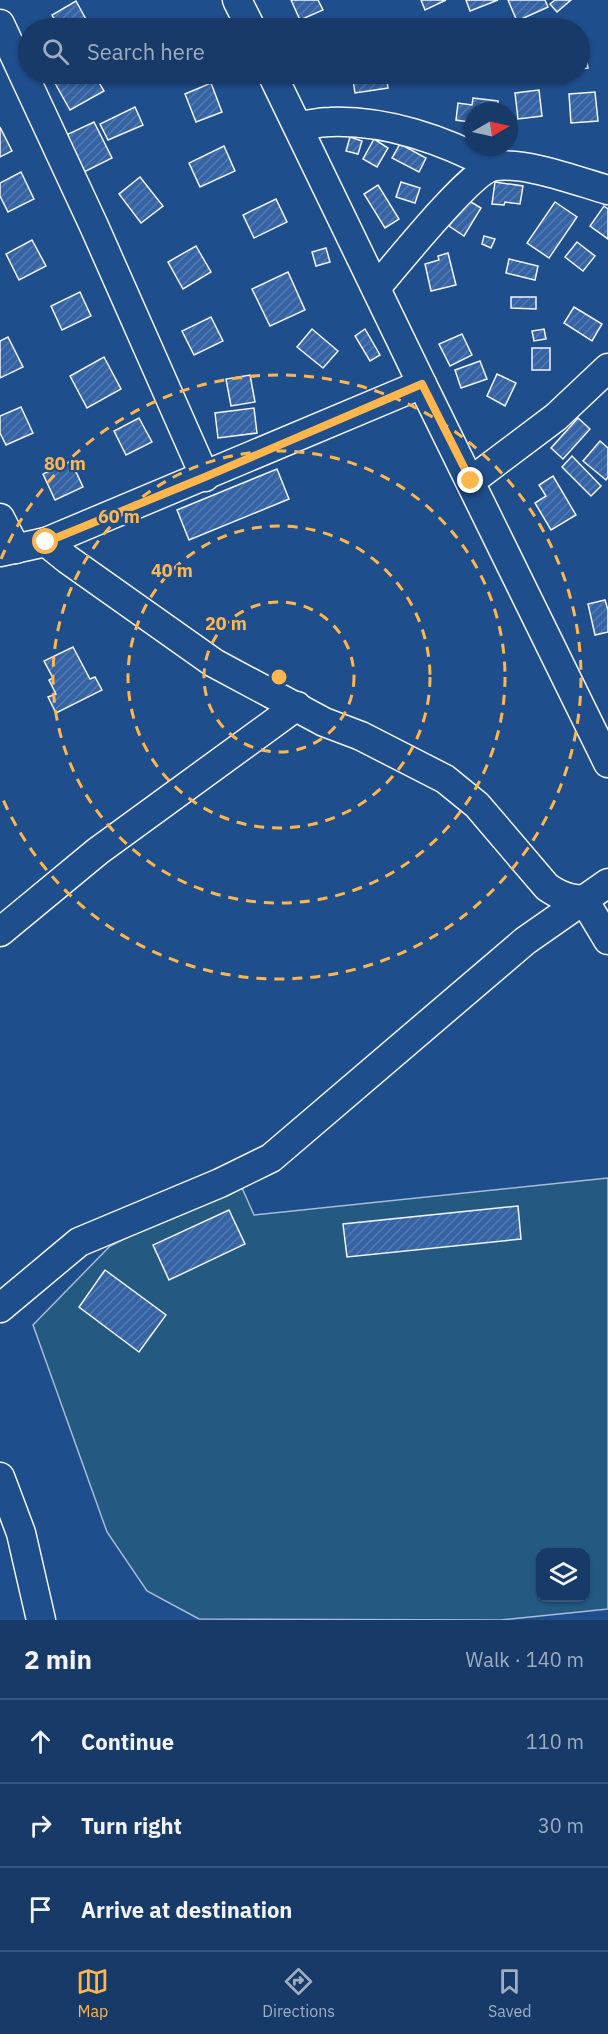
<!DOCTYPE html>
<meta charset="utf-8">
<style>
body{margin:0;font-family:"IBM Plex Sans",sans-serif;background:#244571;color:#f1f3f6}
.controls{position:absolute;right:18px;bottom:18px;display:grid;overflow:hidden;border-radius:12px;box-shadow:0 2px 4px #0004}
.controls button{width:54px;height:54px;display:grid;place-items:center;padding:0;border:0;border-bottom:2px solid #36547d;background:#173a69;color:#f1f3f6;font:30px sans-serif}
.compass{position:absolute;left:464px;top:102px;width:54px;height:54px;border-radius:50%;background:#173a69;box-shadow:0 2px 4px #0004;rotate:81deg}
.stop{position:absolute;width:18px;height:18px;margin:-14px;border:4px solid #ffb74d;border-radius:50%;background:#fff}
.stop.end{background:#ffb74d;border-color:#fff;box-shadow:0 2px 6px #0008}
.list{margin:0;padding:0;list-style:none}
h2{display:flex;justify-content:space-between;align-items:center;height:78px;margin:0;padding:0 24px;font-size:26px}
h2 small{font-size:20px;font-weight:400;color:#9eadc0}
.list li{display:grid;grid-template-columns:39px 1fr auto;gap:18px;align-items:center;box-sizing:border-box;height:84px;padding:0 24px;border-top:2px solid #36547d}
.list b{display:block;font-size:22px;white-space:nowrap}
.list em{font-size:20px;font-style:normal;color:#9eadc0}
.icon{flex:none;width:33px;height:33px;fill:none;stroke:currentColor;stroke-width:2;stroke-linecap:round;stroke-linejoin:round}
.map{position:relative;flex:none;width:608px;height:1620px;overflow:hidden}
.search{position:absolute;background:#173a69;box-shadow:0 2px 4px #0004;left:18px;right:18px;top:18px;height:66px;display:flex;align-items:center;gap:15px;box-sizing:border-box;padding:0 21px;border-radius:33px;color:#9eadc0;font-size:22px}
.sheet{height:330px;background:#173a69}
nav{display:flex;justify-content:space-around;align-items:center;box-sizing:border-box;height:84px;border-top:2px solid #36547d;background:#173a69;font-size:16px;color:#9eadc0}
nav a{display:grid;justify-items:center;gap:3px}
nav .on{color:#ffb74d}
.map>svg:first-child{display:block}
.park{fill:#245a82;stroke:#a8bbd7;stroke-width:1.5;fill-rule:evenodd}
.building{fill:url(#building-hatch);stroke:#f2f6ff;stroke-width:1.5}
.lines{fill:none;stroke-linecap:round;stroke-linejoin:round}
.minor-casing{stroke:#f2f6ff;stroke-width:31}
.minor{stroke:#1f4e8c;stroke-width:28}
.route{stroke:#ffb74d;stroke-width:8}
.ring{fill:none;stroke:#ffb74d;stroke-width:3;stroke-dasharray:10 8}
.centre{fill:#ffb74d;stroke:#1f4e8c;stroke-width:3}
.ring-label{font-size:18px;text-anchor:middle;font-weight:bold;fill:#ffb74d;stroke:#1f4e8c;stroke-width:4.5;stroke-linejoin:round;paint-order:stroke}
</style>
<div class="map">
<svg width="608" height="1620" viewBox="0 0 608 1620">
<defs>
<pattern id="building-hatch" width="6" height="6" patternUnits="userSpaceOnUse" patternTransform="scale(1.5)"><rect width="6" height="6" fill="#3563a3"/><path d="M-1 1l2-2M0 6l6-6M5 7l2-2" fill="none" stroke="#537ab1"/></pattern>
</defs>
<rect width="100%" height="100%" fill="#1f4e8c"/>
<!-- park -->
<path class="park" d="M608,1178V1609L501,1620L199,1619L147,1591L107,1532L33,1325L110,1246L239,1181L254,1215ZM540,1552H586V1598H540Z"/>
<!-- building -->
<g class="building">
<polygon points="291,0 318,0 323,10 300,20"/>
<polygon points="421,0 446,0 425,10"/>
<polygon points="466,0 498,0 470,11"/>
<polygon points="508,0 545,0 548,7 517,21"/>
<polygon points="555,0 571,0 557,12 550,4"/>
<polygon points="76,1 88,23 77,28 59,28 52,15"/>
<polygon points="580,41 583,41 588,68 580,69"/>
<polygon points="56,74 94,74 104,91 70,110 51,76"/>
<polygon points="352,74 394,74 391,75 392,80 387,81 388,88 355,93"/>
<polygon points="211,83 222,112 196,122 185,94"/>
<polygon points="539,90 542,116 518,119 515,93"/>
<polygon points="595,92 598,121 571,123 569,94"/>
<polygon points="473,98 498,101 497,111 473,111 473,139 467,138 469,122 456,120 458,103 472,105"/>
<polygon points="135,107 143,125 108,140 100,124"/>
<polygon points="94,122 112,158 82,173 64,136"/>
<polygon points="0,127 12,151 0,157"/>
<polygon points="350,137 362,141 358,154 346,151"/>
<polygon points="374,139 388,148 377,167 363,159"/>
<polygon points="400,144 426,158 419,172 392,158"/>
<polygon points="224,146 235,171 200,187 189,163"/>
<polygon points="21,172 34,199 8,212 0,196 0,183"/>
<polygon points="140,177 163,206 141,223 119,194"/>
<polygon points="401,182 420,188 415,203 396,197"/>
<polygon points="495,182 523,186 520,204 505,202 504,205 492,204"/>
<polygon points="378,185 399,219 385,228 364,194"/>
<polygon points="276,199 287,222 254,238 243,215"/>
<polygon points="466,199 481,208 464,236 449,226"/>
<polygon points="555,202 577,217 549,258 527,243"/>
<polygon points="604,206 608,209 608,239 590,226"/>
<polygon points="484,236 495,239 491,248 482,244"/>
<polygon points="32,240 46,266 19,280 6,254"/>
<polygon points="577,242 595,256 583,271 565,257"/>
<polygon points="196,246 211,272 183,289 168,262"/>
<polygon points="326,248 330,262 316,266 312,252"/>
<polygon points="448,253 456,285 431,291 425,264 439,260 438,256"/>
<polygon points="509,259 538,266 535,280 506,273"/>
<polygon points="288,272 305,310 270,326 252,289"/>
<polygon points="80,292 91,316 62,330 51,306"/>
<polygon points="511,297 536,297 536,309 511,308"/>
<polygon points="574,307 602,324 592,341 564,323"/>
<polygon points="211,317 223,341 194,355 182,331"/>
<polygon points="312,329 338,351 323,368 297,347"/>
<polygon points="365,329 380,355 370,361 355,336"/>
<polygon points="544,329 546,339 534,341 532,331"/>
<polygon points="462,334 472,355 450,366 439,344"/>
<polygon points="8,337 23,367 0,378 0,341"/>
<rect x="532" y="348" width="18" height="22"/>
<polygon points="104,357 121,389 87,408 70,376"/>
<polygon points="480,361 487,379 461,388 455,370"/>
<polygon points="497,374 516,383 505,406 487,396"/>
<polygon points="250,375 255,402 231,406 226,379"/>
<polygon points="21,407 33,433 6,445 0,433 0,416"/>
<polygon points="254,408 257,433 218,438 215,413"/>
<polygon points="139,418 152,442 126,455 114,431"/>
<polygon points="578,418 590,429 563,459 551,448"/>
<polygon points="600,441 608,448 608,477 606,480 583,461"/>
<polygon points="572,456 601,486 591,496 562,467"/>
<polygon points="71,461 83,487 55,500 43,474"/>
<polygon points="277,469 289,499 189,540 177,510"/>
<polygon points="553,476 576,515 551,530 535,503 546,496 539,485"/>
<polygon points="605,600 608,610 608,632 595,635 588,604"/>
<polygon points="73,647 90,679 95,677 102,690 56,713 48,697 56,694 49,680 53,678 44,661"/>
<polygon points="518,1206 521,1239 347,1257 343,1224"/>
<polygon points="229,1210 245,1244 169,1280 153,1245"/>
<polygon points="105,1270 166,1315 139,1352 79,1307"/>
</g>
<g class="lines">
<!-- minor casing -->
<g class="minor-casing">
<g id="minor">
<polyline points="237,0 251,28"/>
<polyline points="0,24 94,226 205,477"/>
<polyline points="272,74 422,384 608,763"/>
<path d="M298,126C308,125 319,122 330,122C386,120 444,140 492,166"/>
<path d="M376,288C396,265 471,170 495,166C527,162 577,181 608,190"/>
<polyline points="471,481 556,417 608,368"/>
<polyline points="0,518 16,549"/>
<path d="M46,542L67,559L214,663L324,722L361,736L445,779L477,805L547,887C560,896 569,899 584,900L608,940"/>
<polyline points="0,552 46,542 422,384"/>
<polyline points="0,932 98,851 297,706"/>
<polyline points="0,1308 79,1242 220,1183 271,1158 525,941 608,883"/>
<polyline points="0,1477 21,1533 41,1620"/>
</g>
</g>
<!-- minor -->
<use href="#minor" class="minor"/>
</g>
<g class="lines">
<!-- route -->
<polyline class="route" points="46,542 205,477 422,384 471,481"/>
</g>
<!-- distance rings -->
<g class="ring">
<circle cx="279" cy="677" r="75"/>
<circle cx="279" cy="677" r="151"/>
<circle cx="279" cy="677" r="226"/>
<path d="M1 559A302 302 0 1 1 1 795"/>
</g>
<circle cx="279" cy="677" r="9" class="centre"/>
<g class="ring-label">
<text x="65" y="470">80 m</text>
<text x="119" y="523">60 m</text>
<text x="172" y="577">40 m</text>
<text x="226" y="630">20 m</text>
</g>
</svg>
<div class="controls">
<button><svg class="icon" aria-label="layers" viewBox="0 0 24 24"><path d="M12 4l9 5-9 5-9-5zM3 14l9 5 9-5"/></svg></button>
</div>
<svg class="compass" viewBox="-18 -18 36 36"><path d="M0-13l5 13h-10z" fill="#e53935"/><path d="M0 13l5-13h-10z" fill="#9eadc0"/></svg>
<div class="stop" style="left:46px;top:542px"></div>
<div class="stop end" style="left:471px;top:481px"></div>
<div class="search"><svg class="icon" aria-label="search" viewBox="0 0 24 24"><circle cx="10" cy="10" r="6"/><path d="M15 15l6 6"/></svg>Search here</div>
</div>
<section class="sheet">
<h2>2 min<small>Walk · 140 m</small></h2>
<ul class="list">
<li><svg class="icon" aria-label="ahead" viewBox="0 0 24 24"><path d="M12 20V5M6 11l6-6 6 6"/></svg><div><b>Continue</b></div><em>110 m</em></li>
<li><svg class="icon" aria-label="right" viewBox="0 0 24 24"><path d="M7 20v-9h11M14 6l5 5-5 5"/></svg><div><b>Turn right</b></div><em>30 m</em></li>
<li><svg class="icon" aria-label="arrive" viewBox="0 0 24 24"><path d="M6 21V4h12l-3 4 3 4H6"/></svg><div><b>Arrive at destination</b></div></li>
</ul>
</section>
<nav>
<a class="on"><svg class="icon" aria-label="map" viewBox="0 0 24 24"><path d="M3 6l6-2 6 2 6-2v14l-6 2-6-2-6 2zM9 4v14M15 6v14"/></svg>Map</a>
<a><svg class="icon" aria-label="directions" viewBox="0 0 24 24"><path d="M12 3l9 9-9 9-9-9zM9 14v-3h6M13 9l2 2-2 2"/></svg>Directions</a>
<a><svg class="icon" aria-label="saved" viewBox="0 0 24 24"><path d="M7 4h10v16l-5-4-5 4z"/></svg>Saved</a>
</nav>
